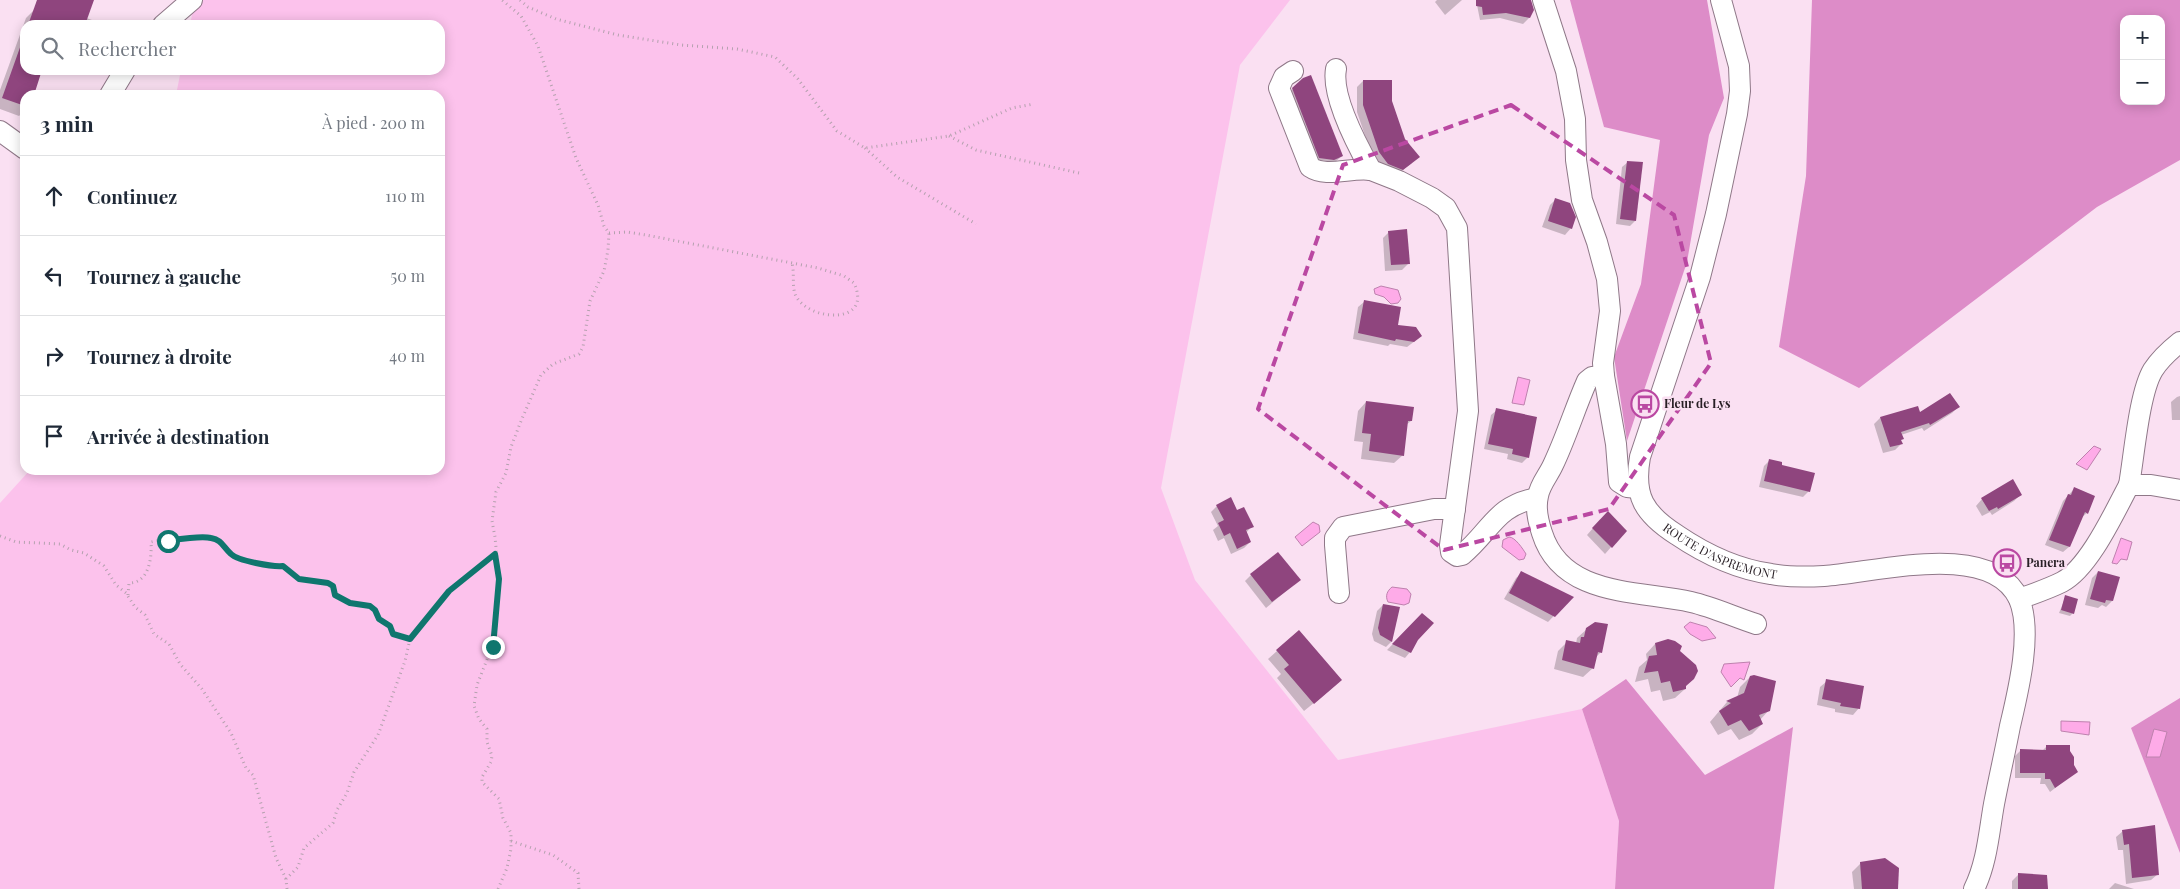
<!DOCTYPE html>
<html lang="fr">
<meta charset="utf-8">
<style>
body{margin:0;font-family:"Playfair Display",serif;background:#f6f6f7;color:#1f2937}
.controls{position:absolute;right:15px;top:15px;display:grid;overflow:hidden;border-radius:10px;box-shadow:0 2px 12px #0003}
.controls button{width:45px;height:45px;display:grid;place-items:center;padding:0;border:0;border-bottom:1px solid #e0e1e3;background:#fff;color:#1f2937;font:25px sans-serif}
.stop{position:absolute;width:15px;height:15px;margin:-11px;border:4px solid #0f766e;border-radius:50%;background:#fff}
.stop.end{background:#0f766e;border-color:#fff;box-shadow:0 1px 5px #0008}
.list{margin:0;padding:0;list-style:none}
h2{display:flex;justify-content:space-between;align-items:center;height:65px;margin:0;padding:0 20px;font-size:21px}
h2 small{font-size:16px;font-weight:400;color:#747a83}
.list li{display:grid;grid-template-columns:32px 1fr auto;gap:15px;align-items:center;box-sizing:border-box;height:80px;padding:0 20px;border-top:1px solid #e0e1e3}
.list b{display:block;font-size:19px;white-space:nowrap}
.list em{font-size:16px;font-style:normal;color:#747a83}
.icon{flex:none;width:28px;height:28px;fill:none;stroke:currentColor;stroke-width:2;stroke-linecap:round;stroke-linejoin:round}
.map{position:relative;flex:none;width:2180px;height:889px;overflow:hidden}
.search{position:absolute;background:#fff;box-shadow:0 2px 12px #0003;left:20px;top:20px;width:425px;height:55px;display:flex;align-items:center;gap:12px;box-sizing:border-box;padding:0 18px;border-radius:15px;color:#747a83;font-size:19px}
.panel{position:absolute;background:#fff;box-shadow:0 2px 12px #0003;left:20px;top:90px;width:425px;height:385px;border-radius:15px}
.map>svg:first-child{display:block}
.green{fill:#fcc2ec}
.forest{fill:#dd8cc8;fill-rule:evenodd}
.water{fill:#feabe8;stroke:#be81ae}
.shadow{fill:#0003}
.building{fill:#8f457e}
.lines{fill:none;stroke-linecap:round;stroke-linejoin:round}
.minor-casing{stroke:#8f7888;stroke-width:22}
.path{stroke:#b5a1af;stroke-width:3;stroke-dasharray:1 4;stroke-linecap:butt}
.minor{stroke:#fff;stroke-width:20}
.route{stroke:#0f766e;stroke-width:6}
.marked{fill:none;stroke:#ba48a2;stroke-width:4;stroke-dasharray:10 6;stroke-linejoin:round}
.labels{text-anchor:middle;stroke-width:5;stroke-linejoin:round;paint-order:stroke}
.poi-label{font-size:12px;font-weight:bold;fill:#281f25;stroke:#fae0f2;text-anchor:start}
.street-label{font-size:12px;fill:#281f25;stroke:#fae0f2}
</style>
<div class="map">
<svg width="2180" height="889" viewBox="0 0 2180 889">
<rect width="100%" height="100%" fill="#fae0f2"/>
<!-- green -->
<polygon class="green" points="195,0 1290,0 1240,65 1161,488 1195,580 1338,760 1582,709 1619,821 1615,889 0,889 0,503 30,470 440,470 440,95 176,95 181,70 440,70 440,25 190,25"/>
<!-- forest -->
<g class="forest">
<polygon points="1570,0 1707,0 1724,98 1709,135 1687,262 1627,441 1614,357 1641,284 1660,140 1604,127"/>
<path d="M1812,0H2180V160L2097,207L1859,388L1779,347L1806,176ZM2124,19H2161V101H2124Z"/>
<polygon points="1626,679 1705,775 1793,727 1774,889 1615,889 1619,821 1582,709"/>
<polygon points="2180,698 2180,853 2131,728"/>
</g>
<!-- water -->
<g class="water">
<polygon points="1381,286 1398,290 1401,299 1398,303 1391,304 1384,297 1375,294 1374,289"/>
<polygon points="1518,377 1530,380 1524,405 1512,403"/>
<polygon points="2094,446 2101,449 2087,470 2076,464"/>
<polygon points="1313,522 1319,525 1320,532 1302,546 1295,537"/>
<path d="M1509,537C1515,537 1523,549 1526,554L1524,559L1519,560L1502,547L1503,540Z"/>
<polygon points="2121,538 2132,542 2127,560 2121,559 2117,564 2112,563"/>
<path d="M1392,587L1407,589L1411,594L1409,603L1404,605L1388,602C1385,596 1387,591 1392,587Z"/>
<polygon points="1690,622 1707,627 1716,638 1702,641 1690,634 1684,627"/>
<polygon points="1750,662 1744,680 1740,678 1731,687 1721,672 1724,664"/>
<polygon points="2061,721 2090,722 2089,735 2061,731"/>
<polygon points="2154,729 2167,732 2160,757 2146,757"/>
</g>
<!-- shadow -->
<g class="shadow">
<polygon points="1437,0 1462,0 1445,15 1435,2"/>
<polygon points="1476,0 1530,0 1529,18 1523,24 1500,18 1480,20"/>
<polygon points="35,9 61,9 106,25 25,25 25,70 41,70 32,95 25,95 25,110 19,116 0,109 0,90 26,18"/>
<polygon points="1303,79 1342,156 1335,162 1313,164 1286,96"/>
<polygon points="1363,81 1391,101 1412,163 1396,175 1373,159 1357,112 1357,87"/>
<polygon points="1628,162 1635,221 1630,226 1616,224 1622,167"/>
<polygon points="1556,199 1571,228 1565,235 1542,227 1550,205"/>
<polygon points="1389,232 1408,264 1402,270 1385,271 1383,238"/>
<polygon points="1364,302 1397,326 1415,341 1407,347 1390,344 1388,346 1353,339 1358,307"/>
<polygon points="2180,396 2180,420 2172,420 2171,402 2177,397"/>
<polygon points="1366,402 1411,421 1406,425 1403,455 1394,463 1361,459 1363,442 1354,441 1358,411"/>
<polygon points="1917,407 1920,414 1958,407 1952,413 1924,431 1922,428 1901,435 1901,444 1895,450 1883,453 1874,424 1880,418"/>
<polygon points="1497,410 1528,457 1522,463 1507,459 1508,454 1484,449 1491,415"/>
<polygon points="1770,460 1780,466 1809,491 1803,497 1759,487 1764,466"/>
<polygon points="2074,489 2087,513 2081,518 2069,547 2063,552 2045,545 2063,501"/>
<polygon points="2021,494 2014,501 1992,515 1990,512 1982,516 1976,506 1982,499"/>
<polygon points="1217,506 1236,512 1252,526 1246,533 1250,542 1244,548 1231,554 1224,538 1218,541 1213,530 1218,526 1211,512"/>
<polygon points="1601,519 1625,531 1605,554 1587,535"/>
<polygon points="2098,572 2118,578 2112,601 2106,607 2102,605 2098,608 2085,605 2092,578"/>
<polygon points="1522,573 1572,597 1548,622 1504,599 1516,578"/>
<polygon points="1251,575 1299,580 1266,608 1245,581"/>
<polygon points="2066,596 2073,613 2070,616 2059,613"/>
<polygon points="1383,605 1398,608 1391,642 1386,647 1374,641 1372,634 1377,611"/>
<polygon points="1422,614 1417,639 1410,652 1405,658 1387,650"/>
<polygon points="1587,629 1601,652 1595,658 1593,668 1583,677 1554,669 1558,651 1567,642 1576,644 1577,638"/>
<polygon points="1655,644 1678,651 1685,689 1675,698 1663,701 1660,690 1651,692 1648,679 1635,682 1639,667 1647,660 1646,654"/>
<polygon points="1277,651 1331,689 1304,711 1277,678 1281,674 1268,659"/>
<polygon points="1750,677 1769,710 1760,720 1762,724 1752,734 1739,740 1731,729 1718,735 1710,722 1727,702 1737,698 1740,687"/>
<polygon points="1827,681 1859,708 1853,715 1835,712 1835,709 1817,705 1820,687"/>
<polygon points="2047,746 2068,751 2076,772 2050,792 2045,784 2040,784 2041,778 2015,778 2015,756 2021,750 2042,751"/>
<polygon points="2123,831 2158,874 2151,880 2126,884 2123,850 2118,850 2116,837"/>
<polygon points="1861,863 1897,889 1854,889 1852,872"/>
<polygon points="2018,875 2046,889 2012,889 2012,881"/>
<polygon points="2115,883 2134,889 2109,889"/>
</g>
<!-- building -->
<g class="building">
<polygon points="37,0 94,0 85,25 28,25"/>
<polygon points="1476,0 1531,0 1534,10 1530,18 1506,13 1483,15 1482,7 1476,6"/>
<polygon points="23,39 25,40 25,70 42,70 34,95 25,95 25,106 2,98"/>
<polygon points="1311,75 1343,156 1334,160 1319,158 1292,88 1303,78"/>
<polygon points="1363,80 1392,80 1392,101 1405,139 1420,157 1403,170 1388,164 1379,152 1363,105"/>
<polygon points="1627,161 1643,162 1636,221 1620,219"/>
<polygon points="1555,198 1570,203 1576,217 1572,229 1548,221"/>
<polygon points="1407,229 1410,264 1391,265 1388,231"/>
<polygon points="1364,300 1401,307 1398,325 1416,327 1422,336 1414,342 1396,339 1395,341 1358,333"/>
<polygon points="1950,393 1960,407 1930,425 1929,423 1901,432 1904,439 1901,440 1903,444 1890,447 1880,417 1918,406 1920,412"/>
<polygon points="1366,401 1414,407 1412,421 1408,421 1404,456 1369,451 1371,434 1362,433"/>
<polygon points="1496,408 1537,417 1529,458 1512,454 1513,449 1488,444"/>
<polygon points="1769,459 1782,462 1782,465 1815,473 1810,492 1764,481"/>
<polygon points="2013,479 2022,495 1998,509 1997,507 1989,511 1981,498"/>
<polygon points="2074,487 2095,496 2088,514 2085,512 2070,547 2049,540 2068,494 2071,495"/>
<polygon points="1231,497 1237,510 1244,507 1254,527 1246,530 1251,542 1237,549 1230,533 1224,536 1218,523 1224,520 1216,505"/>
<polygon points="1608,511 1627,531 1612,548 1592,528"/>
<polygon points="1278,552 1301,580 1272,602 1250,574"/>
<polygon points="1521,571 1574,597 1555,617 1509,593"/>
<polygon points="2098,571 2120,577 2113,601 2106,600 2105,603 2090,599"/>
<polygon points="2065,595 2078,599 2074,614 2061,610"/>
<polygon points="1383,604 1400,607 1392,642 1380,635 1378,628"/>
<polygon points="1422,613 1434,623 1418,640 1411,653 1392,644"/>
<polygon points="1595,622 1608,624 1602,653 1598,652 1594,669 1562,660 1566,640 1580,643 1581,637 1584,637 1586,628"/>
<polygon points="1299,630 1342,680 1314,704 1284,669 1289,665 1276,650"/>
<polygon points="1668,639 1675,641 1682,646 1680,651 1696,665 1698,671 1694,679 1686,686 1686,689 1673,692 1670,681 1661,683 1658,671 1644,673 1649,656 1657,655 1655,643"/>
<polygon points="1754,675 1776,681 1770,711 1759,715 1763,724 1749,731 1741,720 1728,726 1719,711 1731,703 1726,701 1744,693 1750,676"/>
<polygon points="1826,679 1864,686 1860,709 1840,706 1841,703 1822,699"/>
<polygon points="2046,745 2070,745 2070,751 2074,757 2074,765 2078,772 2055,788 2050,779 2045,779 2045,773 2020,773 2020,749 2046,750"/>
<polygon points="2155,825 2159,875 2132,878 2129,844 2124,845 2122,830"/>
<polygon points="1885,858 1899,868 1898,889 1862,889 1860,862"/>
<polygon points="2018,873 2047,875 2048,889 2018,889"/>
</g>
<g class="lines">
<!-- minor casing -->
<g class="minor-casing">
<g id="minor">
<polyline points="1543,0 1566,71 1575,119 1576,160 1582,200 1597,242 1607,279 1610,311 1603,363 1604,376 1616,444 1619,482 1627,487 1638,488"/>
<path id="s1" d="M1721,0L1739,66L1740,91L1737,114L1716,214L1700,277L1640,457C1633,496 1644,514 1677,535C1705,554 1736,569 1771,574C1787,577 1807,577 1824,576C1875,573 1991,539 2019,599C2033,632 2018,692 2010,726C2005,752 1999,778 1994,804C1989,832 1987,863 1974,889"/>
<polyline points="163,25 192,0"/>
<path d="M1336,69C1331,96 1357,145 1371,170L1399,181L1432,198L1446,208L1457,228L1468,411L1450,545L1451,552L1457,556L1462,555C1491,531 1496,505 1537,498"/>
<path d="M1293,71L1284,77L1279,88L1310,167C1326,178 1351,167 1371,170"/>
<polyline points="110,95 125,70"/>
<polyline points="0,131 25,149"/>
<path d="M1604,376L1592,377L1587,381C1575,408 1566,438 1553,465C1548,476 1540,484 1538,496C1535,508 1538,521 1542,533C1562,597 1637,590 1691,602C1713,607 1734,617 1756,624"/>
<path d="M2129,485C2134,457 2139,393 2153,370C2160,359 2170,350 2180,342"/>
<polyline points="1339,593 1335,545 1335,538 1343,527 1434,509 1455,509"/>
<path d="M2019,599C2033,594 2048,589 2062,582C2089,568 2114,513 2129,485H2151L2180,490"/>
</g>
</g>
<!-- path -->
<g class="path">
<polyline points="520,0 528,7 556,19 618,35 681,45 737,49 775,57 798,79 837,131 865,148 949,136 1012,108 1034,104"/>
<polyline points="949,136 976,150 1079,173"/>
<polyline points="865,148 897,177 976,224"/>
<path d="M609,233L627,232L646,235L818,268L844,276L854,283C873,324 813,322 797,298C791,289 795,274 792,263"/>
<polyline points="0,536 16,542 60,544 71,550 84,553 104,566 116,585 126,593 135,607 145,615 154,634 169,644 180,664 202,689 231,733 246,768 253,775 276,858 286,879"/>
<path d="M128,595L129,583C149,583 152,558 151,542C161,539 208,536 217,540C224,543 225,548 230,553C238,562 272,567 283,566L299,579L328,583L333,586L335,595L350,603L370,606L375,610L379,619L390,626L393,634L410,639"/>
<polyline points="511,841 553,855 578,873 579,889"/>
<polyline points="287,889 286,879 298,867 304,848 333,823 337,810 347,793 354,772 378,735 405,661 410,639 449,591 495,555"/>
<polyline points="498,889 507,868 511,849 511,833 503,818 499,799 482,782 482,777 491,762 492,756 487,742 487,729 479,719 474,706 477,685 495,639 499,579 495,537 492,521 496,492 506,473 511,447 521,421 541,375 553,364 579,354 583,347 590,301 604,271 608,250 609,233 604,226 598,205 576,158 538,46 521,16 502,0"/>
</g>
<!-- minor -->
<use href="#minor" class="minor"/>
</g>
<g class="lines">
<!-- route -->
<path class="route" d="M168,541C178,539 202,536 211,538C222,540 223,547 231,554C238,561 273,567 283,566L299,579L328,583L333,586L335,595L350,603L370,606L375,610L379,619L390,626L393,634L410,639L449,591L495,554L499,579L493,647"/>
</g>
<!-- marked area -->
<path class="marked" d="M1511,105L1674,215L1711,363L1609,509L1444,550L1258,409L1343,165Z"/>
<!-- icons -->
<defs>
<g id="bus-ring" transform="scale(1.4375)"><circle r="9.5" fill="#fae0f2" stroke="#ba48a2" stroke-width="1.5"/><path d="M-5-6H5V4H4V6H2V4H-2V6H-4V4H-5ZM-3.5-4V0h7V-4ZM-3.5 1.2v1.5H-2V1.2ZM2 1.2v1.5H3.5V1.2Z" fill="#ba48a2"/></g>
</defs>
<g fill-rule="evenodd">
<use href="#bus-ring" x="1645" y="404"/>
<use href="#bus-ring" x="2007" y="563"/>
</g>
<g class="labels">
<!-- poi labels -->
<g class="poi-label">
<text x="1664" y="408">Fleur de Lys</text>
<text x="2026" y="567">Panera</text>
</g>
<!-- street labels -->
<g class="street-label">
<text dy="4" stroke="none"><textPath href="#s1" startOffset="614">ROUTE D'ASPREMONT</textPath></text>
</g>
</g>
</svg>
<div class="controls">
<button>+</button>
<button>−</button>
</div>
<div class="stop" style="left:168px;top:541px"></div>
<div class="stop end" style="left:493px;top:647px"></div>
<div class="search"><svg class="icon" aria-label="search" viewBox="0 0 24 24"><circle cx="10" cy="10" r="6"/><path d="M15 15l6 6"/></svg>Rechercher</div>
<section class="panel">
<h2>3 min<small>À pied · 200 m</small></h2>
<ul class="list">
<li><svg class="icon" aria-label="ahead" viewBox="0 0 24 24"><path d="M12 20V5M6 11l6-6 6 6"/></svg><div><b>Continuez</b></div><em>110 m</em></li>
<li><svg class="icon" aria-label="left" viewBox="0 0 24 24"><path d="M17 20v-9H6M10 6l-5 5 5 5"/></svg><div><b>Tournez à gauche</b></div><em>50 m</em></li>
<li><svg class="icon" aria-label="right" viewBox="0 0 24 24"><path d="M7 20v-9h11M14 6l5 5-5 5"/></svg><div><b>Tournez à droite</b></div><em>40 m</em></li>
<li><svg class="icon" aria-label="arrive" viewBox="0 0 24 24"><path d="M6 21V4h12l-3 4 3 4H6"/></svg><div><b>Arrivée à destination</b></div></li>
</ul>
</section>
</div>
